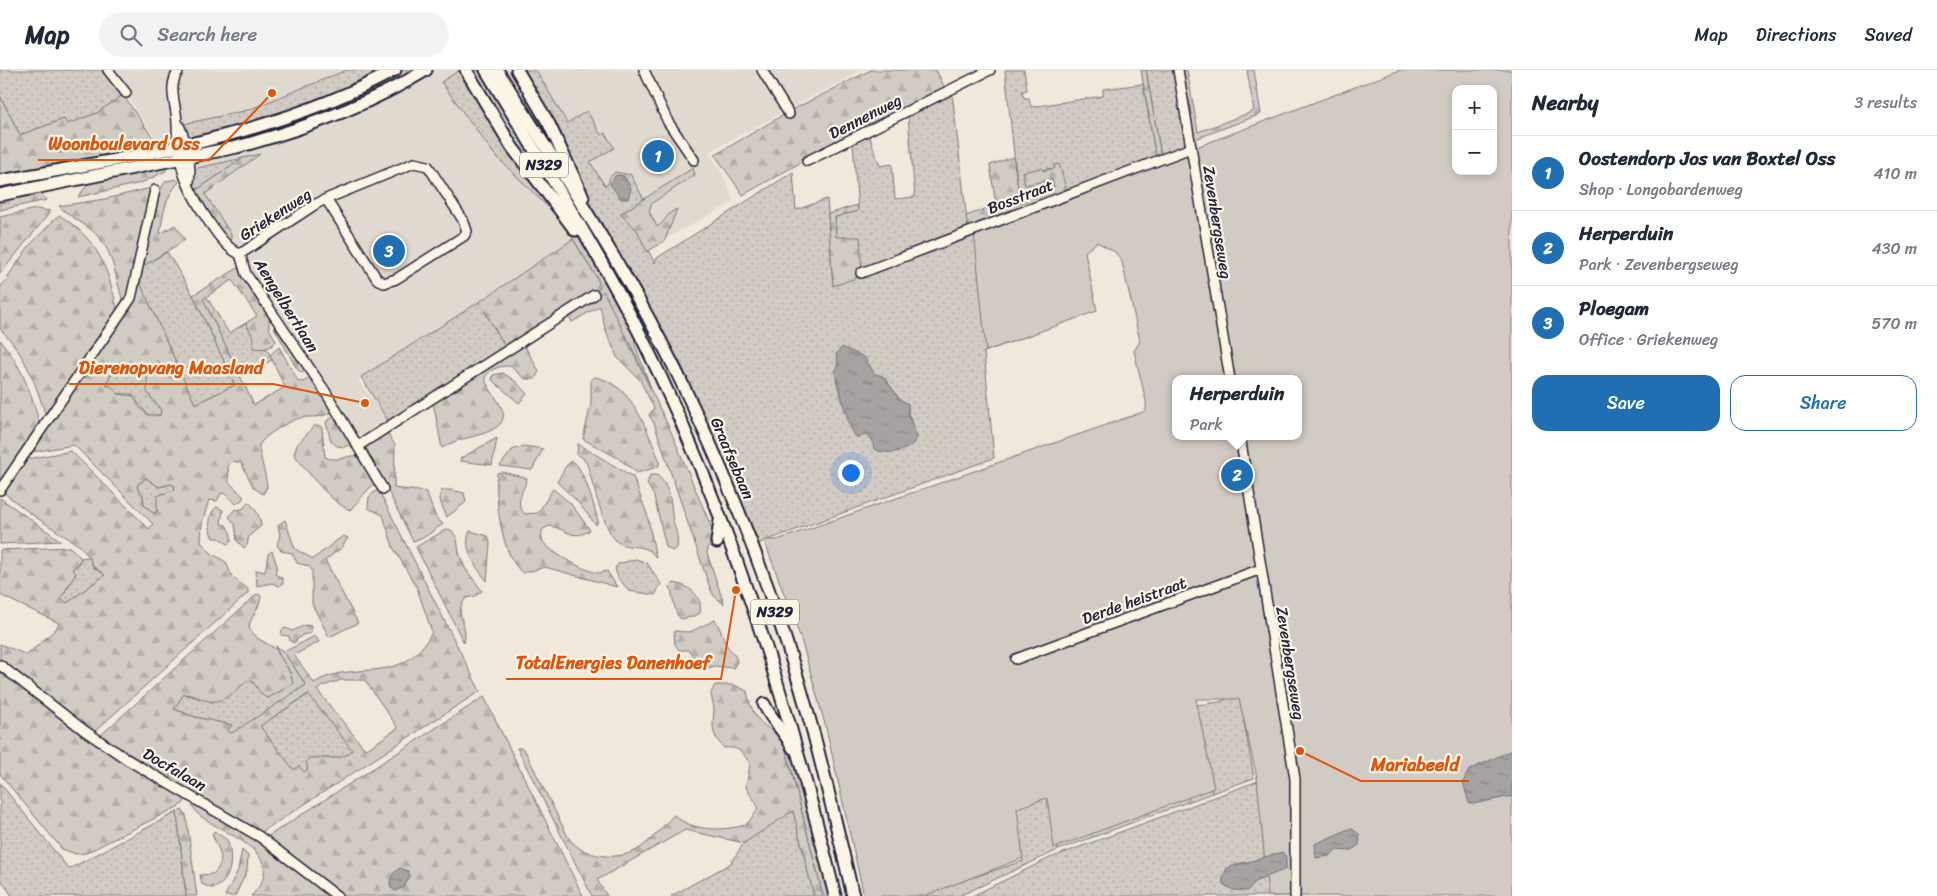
<!DOCTYPE html>
<meta charset="utf-8">
<style>
body{margin:0;font-family:Sriracha,sans-serif;background:#f2f2f3;color:#1f2937}
.controls{position:absolute;right:15px;top:15px;display:grid;overflow:hidden;border-radius:10px;box-shadow:0 2px 8px #0003}
.controls button{width:45px;height:45px;display:grid;place-items:center;padding:0;border:0;border-bottom:1px solid #e0e1e3;background:#fff;color:#1f2937;font:25px sans-serif}
.you{position:absolute;left:850px;top:402px;width:18px;height:18px;margin:-12px;border:4px solid #fff;border-radius:50%;background:#1a73e8;box-shadow:0 0 0 8px #1a73e833}
.badge{display:grid;place-items:center;width:32px;height:32px;border-radius:50%;background:#1f6fb2;color:#fff;font-size:16px;font-weight:700}
.pin{position:absolute;translate:-50% -50%;border:2px solid #fff;box-shadow:0 1px 5px #0006}
.popup{position:absolute;left:1172px;top:305px;width:130px;height:65px;box-sizing:border-box;display:grid;place-content:center;border-radius:10px;background:#fff;filter:drop-shadow(0 1px 4px #0005);font-size:16px;white-space:nowrap;color:#747a83}
.popup b{font-size:19px;color:#1f2937}
.popup::after{content:'';position:absolute;left:50%;top:100%;margin-left:-10px;border:10px solid transparent;border-top-color:#fff}
.list{margin:0;padding:0;list-style:none}
h2{display:flex;justify-content:space-between;align-items:center;height:65px;margin:0;padding:0 20px;font-size:21px}
h2 small{font-size:16px;font-weight:400;color:#747a83}
.list li{display:grid;grid-template-columns:32px 1fr auto;gap:15px;align-items:center;box-sizing:border-box;height:75px;padding:0 20px;border-top:1px solid #e0e1e3}
.list b{display:block;font-size:19px;white-space:nowrap}
.list p{margin:0;font-size:16px;white-space:nowrap;color:#747a83}
.list em{font-size:16px;font-style:normal;color:#747a83}
.actions{display:flex;gap:10px;padding:15px 20px}
.actions a{flex:1;padding:11px 0;border:1px solid #1f6fb2;border-radius:15px;text-align:center;font-size:18px;color:#1f6fb2}
.actions .main{background:#1f6fb2;color:#fff}
.icon{flex:none;width:28px;height:28px;fill:none;stroke:currentColor;stroke-width:2;stroke-linecap:round;stroke-linejoin:round}
.map{position:relative;flex:none;width:1512px;height:826px;overflow:hidden}
header{display:flex;align-items:center;gap:30px;box-sizing:border-box;height:70px;padding:0 25px;background:#fff;border-bottom:1px solid #e0e1e3}
header strong{font-size:24px}
nav{display:flex;gap:28px;margin-inline-start:auto;font-size:18px}
.search{width:350px;height:45px;background:#f2f2f3;display:flex;align-items:center;gap:12px;box-sizing:border-box;padding:0 18px;border-radius:28px;color:#747a83;font-size:19px}
main{display:flex}
aside{flex:1;background:#fff}
.map>svg:first-child{display:block}
.built{fill:#e0d9cf}
.grass{fill:url(#grass-dots);stroke:#7a767f;fill-rule:evenodd}
.forest{fill:url(#forest-firs);stroke:#7a767f;fill-rule:evenodd}
.green{fill:#d1cbc3;stroke:#7a767f;fill-rule:evenodd}
.water{fill:url(#water-ripples);stroke:#716f79}
.lines{fill:none;stroke-linecap:round;stroke-linejoin:round}
.minor-casing{stroke:#22223b;stroke-width:12}
.major-casing{stroke:#22223b;stroke-width:15}
.minor{stroke:#fcf5e5;stroke-width:9}
.major{stroke:#fcf5e5;stroke-width:11}
.labels{text-anchor:middle;stroke-width:4.5;stroke-linejoin:round;paint-order:stroke}
.shield{fill:#fcf5e5;stroke:#63616e;stroke-width:1}
.shield-label{font-size:15px;font-weight:bold;fill:#22223b}
.street-label{font-size:16px;fill:#22223b;stroke:#fcf5e5}
.leader{fill:none;stroke:#de560e;stroke-width:2}
.callout-dot{fill:#de560e;stroke:#fcf5e5;stroke-width:2}
.callout-label{font-size:18px;text-anchor:middle;font-weight:bold;fill:#de560e;stroke:#fcf5e5;stroke-width:4.5;stroke-linejoin:round;paint-order:stroke}
</style>
<header>
<strong>Map</strong>
<div class="search"><svg class="icon" aria-label="search" viewBox="0 0 24 24"><circle cx="10" cy="10" r="6"/><path d="M15 15l6 6"/></svg>Search here</div>
<nav><a>Map</a><a>Directions</a><a>Saved</a></nav>
</header>
<main>
<div class="map">
<svg width="1512" height="826" viewBox="0 0 1512 826">
<defs>
<pattern id="grass-dots" width="8" height="8" patternUnits="userSpaceOnUse" patternTransform="scale(1.25)"><rect width="8" height="8" fill="#d1cbc3"/><path d="M2 2h.1M6 6h.1" fill="none" stroke="#b3aea8" stroke-width="1.8" stroke-linecap="round"/></pattern>
<pattern id="forest-firs" width="22" height="20" patternUnits="userSpaceOnUse" patternTransform="scale(1.25)"><rect width="22" height="20" fill="#d1cbc3"/><path d="M5 1l3.5 6h-7zM16 11l3.5 6h-7z" fill="#b3aea8"/></pattern>
<pattern id="water-ripples" width="26" height="14" patternUnits="userSpaceOnUse" patternTransform="scale(1.25)"><rect width="26" height="14" fill="#a6a2a2"/><path d="M2 4q2-2 4 0t4 0M15 11q2-2 4 0t4 0" fill="none" stroke="#878485"/></pattern>
</defs>
<rect width="100%" height="100%" fill="#efe8db"/>
<filter id="ink" filterUnits="userSpaceOnUse"><feTurbulence type="fractalNoise" baseFrequency=".02" numOctaves="2"/><feDisplacementMap in="SourceGraphic" scale="10" xChannelSelector="R" yChannelSelector="G"/><feConvolveMatrix kernelMatrix="1 2 1 2 8 2 1 2 1" color-interpolation-filters="sRGB"/></filter>
<g filter="url(#ink)">
<!-- built -->
<polygon class="built" points="110,0 862,0 709,82 727,112 733,132 641,182 623,142 358,311 391,352 357,374"/>
<!-- grass -->
<g class="grass">
<polygon points="0,0 104,0 123,25 97,43 66,55 64,49 20,65 0,26"/>
<polygon points="347,0 389,0 290,43 189,69 184,54 248,40"/>
<polygon points="460,0 478,0 589,179 635,267 635,275 651,318 629,271 595,221 598,210 563,152 494,84 441,12"/>
<path d="M522,0H536L567,53L587,41L601,65L605,63L614,78L590,92L605,116L608,114L610,107L615,102L631,105L644,130L621,144L637,160L655,193L657,188L793,102L796,140L827,129L833,216L983,159L1033,264L984,282L994,388L754,475L700,344L694,323L680,292L668,277L637,216L594,142ZM838,289L866,291L875,305L883,306L900,330L908,334V344L914,355L872,369L867,365L856,366L849,355L836,310Z"/>
<polygon points="1005,0 1024,0 1027,20 1022,21 1024,28 1029,28 1031,37 1103,26 1103,19 1143,14 1156,88 1067,121 1055,98 1023,102 1025,115 1052,109 1054,117 1019,130"/>
<polygon points="1146,0 1175,0 1188,76 1161,86"/>
<polygon points="952,23 968,159 862,200 836,167 835,147 858,141 853,73 869,65 880,96 892,94 895,129 915,127 908,45"/>
<polygon points="243,88 194,122 191,108 193,99"/>
<polygon points="167,182 193,225 235,315 195,334 140,213 143,196"/>
<polygon points="206,226 229,263 246,253 253,267 253,278 267,279 272,290 240,306 203,229"/>
<polygon points="479,232 505,276 388,351 361,307"/>
<polygon points="118,292 125,292 130,297 147,305 149,325 161,340 160,345 148,345 131,324 118,324 111,316 108,316 107,312"/>
<path d="M146,408L159,417L171,414L175,416L174,420C156,426 159,427 156,443H152L144,435L143,426L137,418L138,414Z"/>
<polygon points="89,487 93,497 105,505 67,533 61,528 76,504 72,499 77,496 81,488"/>
<polygon points="636,489 647,493 661,514 655,525 629,521 618,508 615,498 618,494"/>
<path d="M276,576L284,582L306,615L232,664L227,661L232,655L195,647L174,639L184,624L213,632L249,610C256,612 259,623 268,628L293,614C291,597 279,591 276,576Z"/>
<path d="M309,624L352,680C343,692 323,687 310,688L308,699L296,708L260,656Z"/>
<polygon points="1239,624 1254,708 1212,723 1210,712 1056,767 1058,780 959,826 917,826 1023,791 1014,734 1197,635 1219,632"/>
<polygon points="782,664 787,672 800,709 830,826 823,826"/>
<path d="M1285,701L1290,826H972L1050,788ZM1257,791L1281,802L1256,811L1247,820L1235,794Z"/>
<polygon points="0,713 69,799 177,742 186,826 12,826 0,808"/>
<polygon points="793,740 814,826 671,826 730,794 744,773"/>
</g>
<!-- forest -->
<g class="forest">
<polygon points="403,0 416,0 351,36 283,59 190,82 189,77 378,14"/>
<polygon points="871,0 936,0 945,18 807,89 743,125 715,85 790,41"/>
<polygon points="1141,0 1146,0 1161,86 1156,88"/>
<polygon points="1180,0 1187,0 1198,62 1254,41 1247,0 1254,0 1261,44 1193,70"/>
<polygon points="123,25 158,75 0,106 0,26 20,65 64,49 67,54 97,43"/>
<polygon points="260,84 205,124 231,164 231,174 226,170 194,122 243,88"/>
<polygon points="1013,87 1020,130 1054,117 1052,109 1025,115 1022,102 1042,98 1043,101 1055,98 1054,95 1059,94 1067,121 968,159 966,146 996,135 990,95"/>
<polygon points="165,96 166,101 141,113 78,127 91,110"/>
<path d="M693,98L695,105L652,133L649,141L657,157C666,152 666,143 677,139L665,170L647,182L637,160L620,144Z"/>
<path d="M176,109L179,112C165,127 163,144 160,164L175,155L185,170L143,196L161,118L166,111Z"/>
<path d="M151,118L133,210L124,234C115,210 115,184 97,165C86,154 68,146 59,136L105,129Z"/>
<polygon points="38,120 47,130 0,140 0,127"/>
<polygon points="857,135 858,141 835,147 836,167 860,167 862,206 833,216 828,144"/>
<polygon points="36,139 51,141 0,204 0,147"/>
<path d="M59,145C100,171 107,197 118,242L46,347C36,314 25,283 0,259V218L29,176Z"/>
<polygon points="573,169 598,210 600,218 505,276 479,232"/>
<path d="M238,198L269,245V258L276,271C269,280 263,279 253,278V267L246,253L257,246L232,210L203,229L254,335L285,317L270,285L279,277L298,311L303,312L311,307L333,341C317,350 316,345 300,348C291,350 262,366 259,376C258,380 267,409 267,417L263,424L254,418L241,393L233,391L228,396L229,412L243,426V429L236,434L225,424L221,423L217,431L209,430L202,453L201,472L211,483L226,492L232,507L248,519V523L94,662L0,590V574L27,585L56,559L59,553L0,525V480L70,477L81,488L77,496L72,499L76,503L61,528L67,533L105,505L93,496L89,487L80,476L34,446L4,423L28,389L71,381L149,459L153,454L74,375L32,382L131,236L140,213L195,334L235,315L193,225ZM118,292H125L130,297L147,305V322L161,340L160,345H148L139,337L134,326L118,324L111,316H107V312ZM146,408L159,417L171,414L175,416L174,420L157,426V441L154,444L144,435L143,426L137,418L138,414Z"/>
<polygon points="602,222 604,222 672,364 713,461 707,483 724,534 714,526 710,518 654,353 649,345 654,338 640,310 617,287 605,258 600,236 572,252 567,244"/>
<polygon points="274,254 306,300 302,303 297,299 275,259"/>
<path d="M0,270C22,296 32,324 40,356L0,415Z"/>
<path d="M523,273L539,301L535,309H525L510,296C500,296 491,298 485,307C486,322 515,342 498,356C483,368 459,366 442,378L433,332Z"/>
<polygon points="503,303 515,311 527,324 519,333 492,310 493,305"/>
<path d="M595,307C633,314 647,361 660,392L658,397L637,403L618,388L583,369L591,334V309Z"/>
<polygon points="336,345 353,373 344,377 337,376 331,371 326,352"/>
<path d="M314,356H320L322,358L325,387C338,393 347,384 360,386L375,412L350,440C332,434 305,399 294,384L297,375Z"/>
<polygon points="384,364 388,364 395,375 394,418 426,422 436,448 443,454 426,466 413,471 363,371"/>
<polygon points="497,368 492,395 460,391 461,388"/>
<path d="M578,374L633,407L647,444L656,488C647,472 632,480 619,473C605,466 592,410 587,394L582,387L577,384Z"/>
<polygon points="524,376 543,379 532,400 500,396 512,380"/>
<path d="M572,391C583,395 595,439 598,451L596,455L577,431L557,412L566,396Z"/>
<path d="M502,402L527,408C524,421 513,432 525,444L538,443L553,419L570,433L590,460C573,472 566,458 549,456L542,460C542,463 541,466 542,469C544,480 588,503 600,503C602,503 605,501 607,501L617,517L545,497L523,503C501,487 495,428 497,403Z"/>
<path d="M650,405H657C669,416 671,429 672,444C673,458 679,461 677,478L672,481L666,477L654,426L647,414Z"/>
<path d="M378,419L480,621L260,763L100,666L257,524L261,526C260,539 250,546 249,558L257,568L276,579C282,592 291,599 293,614L268,628C257,625 258,613 249,610C236,619 226,634 208,631C200,629 192,624 184,624L174,639L195,647L232,655L227,661L232,663L306,615L284,582L315,566L319,572L294,585L314,613C357,587 401,620 432,562L417,518L393,477L383,445L368,438L369,427ZM341,610H365L398,658L367,679L364,678L317,620L323,616ZM308,624L352,680C343,692 323,687 310,688L306,692L308,699L304,702L299,696L294,700L260,656Z"/>
<path d="M442,420H451L464,423L466,432L447,447C444,439 436,429 442,420Z"/>
<polygon points="0,428 61,471 0,474"/>
<path d="M248,432C254,435 261,448 261,456L249,466L247,475L244,478L237,471L235,454L229,447L234,440L243,439Z"/>
<path d="M217,437L223,440L221,454L226,455L231,464V472L228,474L219,468H213C208,460 208,442 217,437Z"/>
<polygon points="285,450 295,479 313,489 343,466 348,468 340,479 325,490 358,553 329,567 312,534 312,500 309,496 297,493 292,483 281,481 277,475 280,465 278,455"/>
<path d="M447,459L451,460L457,468L459,483L465,498L482,521L475,526L466,528C452,546 469,550 464,573L416,477Z"/>
<path d="M470,461L488,466L490,472L487,511C476,497 462,479 470,461Z"/>
<polygon points="272,481 277,496 275,504 283,509 283,513 279,516 272,513 257,516 256,500 265,502 268,484"/>
<path d="M674,513C690,516 703,526 700,543L693,547L681,549C673,543 674,526 670,517Z"/>
<path d="M715,550C720,558 722,564 725,572C728,580 736,583 737,592L733,598L715,596L705,599L688,580H679L675,574L674,561L690,562Z"/>
<polygon points="305,555 311,556 311,563 302,565 294,573 290,571 289,566 281,565 282,560 285,558 293,561"/>
<polygon points="0,599 181,725 185,729 183,734 86,783 76,784 62,779 0,704"/>
<path d="M715,615H734L747,621C751,643 760,658 782,664L823,826H814L793,741L744,773L685,760L597,810L607,826H592L517,678H522L525,681L568,767C581,788 620,792 640,778C652,770 663,756 674,745C693,762 722,761 746,755C765,732 757,739 746,717L750,695C744,682 738,676 724,678C710,663 713,657 714,639C714,634 711,628 711,623Z"/>
<polygon points="484,627 583,826 341,826 267,767"/>
<polygon points="1210,712 1212,723 1058,780 1055,767"/>
<path d="M195,732L262,773L330,826H251C292,785 228,766 202,747C198,745 195,740 192,735Z"/>
<polygon points="183,740 186,745 197,826 186,826 177,742"/>
<path d="M214,761L227,770C234,785 232,816 211,818L202,814L200,805L213,804C227,791 219,780 212,765Z"/>
<polygon points="242,780 248,786 247,801 235,826 225,826 238,800"/>
</g>
<!-- green -->
<path class="green" d="M1400,0H1512V826H1268L1257,708L1239,629H1196L1214,718L1054,778L1047,728L1017,738L1023,788L924,826H864L826,658L801,569L764,470H777L1146,341V331L1134,281L1140,271L1122,192L1115,182L1097,172L1085,182L1097,241L986,281L974,162L1195,82L1194,78ZM1456,19H1493V101H1456ZM1176,309H1298V366H1176Z"/>
<!-- water -->
<g class="water">
<polygon points="616,105 624,106 631,118 628,129 621,129 610,114"/>
<path d="M842,277L864,287L875,304L883,306L900,330L908,334V345L917,366C914,382 886,386 874,379L872,369L867,365L856,367L853,363L835,303L838,293L836,284Z"/>
<polygon points="1512,680 1512,726 1473,734 1469,733 1463,712 1469,700"/>
<polygon points="1351,758 1360,765 1359,775 1350,781 1336,780 1329,786 1316,788 1315,774"/>
<polygon points="1282,782 1286,787 1286,799 1256,811 1247,821 1233,820 1223,814 1223,808 1227,798"/>
<path d="M400,798L408,801L410,806L404,817L395,821L391,818C388,810 393,802 400,798Z"/>
</g>
<g class="lines">
<!-- minor casing -->
<g class="minor-casing">
<g id="minor">
<polyline points="108,0 126,23"/>
<path d="M179,0C167,17 176,33 177,52C177,68 178,85 183,101C189,122 220,177 240,184"/>
<polyline points="644,0 668,52 694,90"/>
<polyline points="762,0 789,44"/>
<polyline points="1178,0 1230,309"/>
<path d="M177,52C186,67 192,95 189,112"/>
<polyline points="807,91 990,0"/>
<polyline points="240,184 316,134 326,129 414,93 428,96 463,150 467,161 464,166 396,209 384,213 377,209 326,129"/>
<polyline points="240,184 246,204 325,321 383,419"/>
<polyline points="861,203 1191,78"/>
<polyline points="1240,366 1295,709 1295,826"/>
<polyline points="358,376 594,225"/>
<polyline points="0,420 131,228 155,120"/>
<polyline points="1016,589 1261,499"/>
<polyline points="0,595 85,661 128,690 260,767 337,826"/>
</g>
</g>
<!-- major casing -->
<g class="major-casing">
<g id="major">
<polyline points="466,0 512,77 575,160"/>
<path d="M486,0C538,87 593,172 639,262C730,444 787,629 835,826"/>
<path d="M497,0C560,100 626,199 678,305C733,418 779,537 812,658C827,714 840,770 853,826"/>
<polyline points="517,0 549,54 583,127"/>
<path d="M0,111C134,86 274,67 395,0"/>
<path d="M0,125L237,77C304,59 367,36 426,0"/>
<polyline points="717,472 720,451"/>
<path d="M764,634C771,650 785,661 793,678"/>
</g>
</g>
<!-- minor -->
<use href="#minor" class="minor"/>
<!-- major -->
<use href="#major" class="major"/>
</g>
</g>
<g class="labels">
<!-- shield labels -->
<g class="shield">
<rect x="520" y="82.5" width="48" height="25" rx="4"/>
<rect x="751" y="529.5" width="48" height="25" rx="4"/>
</g>
<g class="shield-label">
<text x="544" y="100">N329</text>
<text x="775" y="547">N329</text>
</g>
<!-- street labels -->
<g class="street-label">
<text transform="translate(865 46) rotate(-27)" y="6">Dennenweg</text>
<text transform="translate(1020 126) rotate(-21)" y="6">Bosstraat</text>
<text transform="translate(275 144) rotate(-33)" y="6">Griekenweg</text>
<text transform="translate(1218 152) rotate(81)" y="6">Zevenbergseweg</text>
<text transform="translate(287 235) rotate(58)" y="6">Aengelbertlaan</text>
<text transform="translate(733 388) rotate(67)" y="6">Graafsebaan</text>
<text transform="translate(1134 530) rotate(-20)" y="6">Derde heistraat</text>
<text transform="translate(1291 593) rotate(81)" y="6">Zevenbergseweg</text>
<text transform="translate(175 699) rotate(30)" y="6">Docfalaan</text>
</g>
</g>
<!-- callouts -->
<path class="leader" d="M272 23L209 90H38M365 333L273 314H69M736 520L721 609H506M1300 681L1361 711H1469"/>
<g class="callout-dot">
<circle cx="272" cy="23" r="5"/>
<circle cx="365" cy="333" r="5"/>
<circle cx="736" cy="520" r="5"/>
<circle cx="1300" cy="681" r="5"/>
</g>
<g class="callout-label">
<text x="124" y="80">Woonboulevard Oss</text>
<text x="171" y="304">Dierenopvang Maasland</text>
<text x="613" y="599">TotalEnergies Danenhoef</text>
<text x="1415" y="701">Mariabeeld</text>
</g>
</svg>
<div class="controls">
<button>+</button>
<button>−</button>
</div>
<div class="you"></div>
<div class="pin badge" style="left:658px;top:86px">1</div>
<div class="pin badge" style="left:1237px;top:405px">2</div>
<div class="popup"><b>Herperduin</b>Park</div>
<div class="pin badge" style="left:389px;top:181px">3</div>
</div>
<aside>
<h2>Nearby<small>3 results</small></h2>
<ul class="list">
<li><span class="badge">1</span><div><b>Oostendorp Jos van Boxtel Oss</b><p>Shop · Longobardenweg</p></div><em>410 m</em></li>
<li><span class="badge">2</span><div><b>Herperduin</b><p>Park · Zevenbergseweg</p></div><em>430 m</em></li>
<li><span class="badge">3</span><div><b>Ploegam</b><p>Office · Griekenweg</p></div><em>570 m</em></li>
</ul>
<div class="actions"><a class="main">Save</a><a>Share</a></div>
</aside>
</main>
